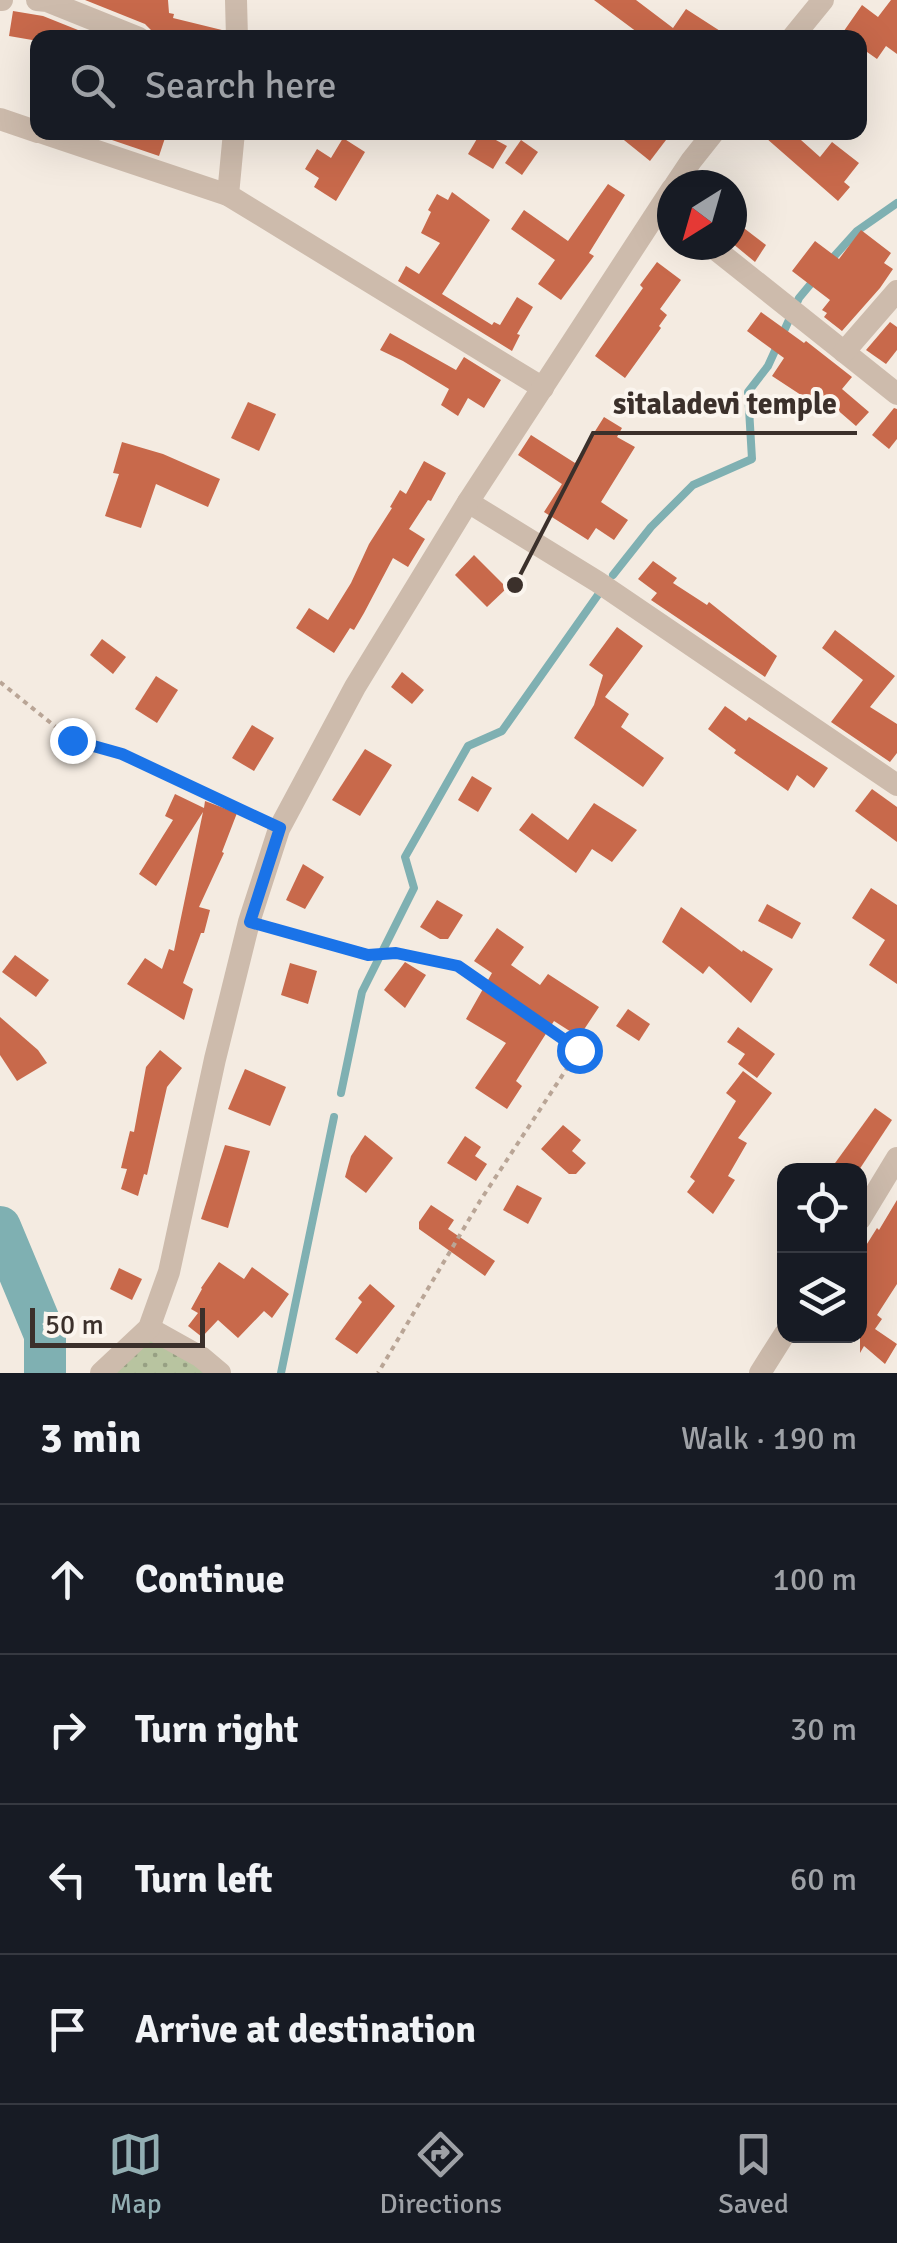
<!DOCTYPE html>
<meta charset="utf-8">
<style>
body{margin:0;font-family:Signika,sans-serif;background:#20242c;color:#f1f3f6}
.controls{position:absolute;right:30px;bottom:30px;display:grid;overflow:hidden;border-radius:20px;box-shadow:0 10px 40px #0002}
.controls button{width:90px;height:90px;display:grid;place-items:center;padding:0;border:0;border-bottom:2px solid #363941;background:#171b24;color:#f1f3f6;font:50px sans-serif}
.compass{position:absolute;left:657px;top:170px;width:90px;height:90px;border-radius:50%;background:#171b24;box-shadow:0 10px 40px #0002;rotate:217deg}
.scale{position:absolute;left:30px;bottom:25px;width:175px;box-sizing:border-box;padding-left:10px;border:5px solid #3b302b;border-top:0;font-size:28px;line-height:35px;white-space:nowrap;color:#3b302b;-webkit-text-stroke:8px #fbf5ee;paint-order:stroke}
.stop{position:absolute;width:30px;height:30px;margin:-22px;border:8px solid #1a73e8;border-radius:50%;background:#fff}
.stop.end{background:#1a73e8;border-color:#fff;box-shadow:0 2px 10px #0008}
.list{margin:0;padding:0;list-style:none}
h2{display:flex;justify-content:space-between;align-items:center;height:130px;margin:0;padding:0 40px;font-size:42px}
h2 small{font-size:32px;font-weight:400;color:#9ea1a6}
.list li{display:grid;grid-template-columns:65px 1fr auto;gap:30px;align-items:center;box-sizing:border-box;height:150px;padding:0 40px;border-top:2px solid #363941}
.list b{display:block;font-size:38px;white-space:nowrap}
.list em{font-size:32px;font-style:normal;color:#9ea1a6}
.icon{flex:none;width:55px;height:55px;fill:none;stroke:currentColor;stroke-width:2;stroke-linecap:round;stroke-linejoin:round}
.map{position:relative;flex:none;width:897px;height:1373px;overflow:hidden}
.search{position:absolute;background:#171b24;box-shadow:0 10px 40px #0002;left:30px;right:30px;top:30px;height:110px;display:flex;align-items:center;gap:25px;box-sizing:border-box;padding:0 35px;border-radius:20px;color:#9ea1a6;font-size:38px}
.sheet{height:730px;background:#171b24}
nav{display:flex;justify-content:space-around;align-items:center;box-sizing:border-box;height:140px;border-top:2px solid #363941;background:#171b24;font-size:28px;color:#9ea1a6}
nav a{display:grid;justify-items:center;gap:5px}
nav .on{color:#92aeb2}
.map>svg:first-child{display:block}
.green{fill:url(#green-dots)}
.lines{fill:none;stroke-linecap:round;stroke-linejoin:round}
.stream{stroke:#7fb0b2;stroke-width:8}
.river{stroke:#7fb0b2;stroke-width:42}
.building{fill:#c8694b}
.path{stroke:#b9a596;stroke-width:4;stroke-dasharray:5 5;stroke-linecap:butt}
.minor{stroke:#cdbbac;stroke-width:22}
.route{stroke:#1a73e8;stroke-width:12}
.leader{fill:none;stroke:#3b302b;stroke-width:4}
.callout-dot{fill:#3b302b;stroke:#fbf5ee;stroke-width:4}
.callout-label{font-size:30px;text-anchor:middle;font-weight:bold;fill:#3b302b;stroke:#fbf5ee;stroke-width:8;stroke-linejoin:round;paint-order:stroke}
</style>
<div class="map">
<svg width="897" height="1373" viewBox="0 0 897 1373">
<defs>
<pattern id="green-dots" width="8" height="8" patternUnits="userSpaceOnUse" patternTransform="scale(2.5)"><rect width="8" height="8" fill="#b8c4a0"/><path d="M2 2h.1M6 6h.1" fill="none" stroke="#97a083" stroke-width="1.8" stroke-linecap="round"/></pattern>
</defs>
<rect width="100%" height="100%" fill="#f4ebe1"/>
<!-- green -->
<polygon class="green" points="149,1328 220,1373 101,1373"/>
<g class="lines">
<!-- stream -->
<g class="stream">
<polyline points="829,262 857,231 897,203"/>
<polyline points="613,575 651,527 693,485 752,459 748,392 768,366 799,298 814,280"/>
<polyline points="341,1093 362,992 414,888 405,857 468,746 502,731 600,592"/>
<polyline points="281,1373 334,1117"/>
</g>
<!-- river -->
<polyline class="river" points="0,1227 45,1335 45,1373"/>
</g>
<!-- building -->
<g class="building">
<polygon points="85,0 168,0 169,13 174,14 173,18 222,30 222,38 154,38 151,30 145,24"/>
<polygon points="594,0 636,0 673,28 686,9 731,38 645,38"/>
<polygon points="891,0 897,0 897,54 886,46 877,59 860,47 860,38 839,38 862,5 878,17"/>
<polygon points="13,11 43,16 98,38 38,38 38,41 9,36"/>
<polygon points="112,132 167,132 159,156 109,139"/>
<polygon points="481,132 507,146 493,169 468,154"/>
<polygon points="614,132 657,132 666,140 650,161"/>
<polygon points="759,132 792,132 820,157 832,142 859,163 844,182 850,187 838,201"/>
<polygon points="343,138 365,152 336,201 314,187 319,178 305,169 317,149 331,158"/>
<polygon points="521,140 538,152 522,175 505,163"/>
<polygon points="608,184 625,195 589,253 594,256 561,300 538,284 555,260 511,229 524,210 568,241"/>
<polygon points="452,192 490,220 442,294 492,325 494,322 500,325 517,297 533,307 517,334 520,335 512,351 398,281 406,266 419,274 440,243 421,233 431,212 428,210 437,194 448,200"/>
<polygon points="732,219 766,245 755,262 732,243"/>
<polygon points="861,230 891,253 884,263 893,269 880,288 842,331 824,317 827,313 822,310 830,300 792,271 815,241 839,259"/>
<polygon points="657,262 681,280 660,309 667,315 659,326 661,328 625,378 595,356 643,288 640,285"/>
<polygon points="761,312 804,343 806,341 852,377 842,389 869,412 856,426 834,407 830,414 772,376 784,358 747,331"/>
<polygon points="890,322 897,327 897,350 886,364 866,350"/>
<polygon points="390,333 456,370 464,357 501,380 484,408 468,398 458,416 441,405 449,389 403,361 380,350"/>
<polygon points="248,402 276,414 259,451 231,438"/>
<polygon points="894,408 897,409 897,439 889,449 872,435"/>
<polygon points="604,417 622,428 617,437 635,447 601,502 628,520 614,540 596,528 588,540 544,512 562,484 518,455 531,435 575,463"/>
<polygon points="122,442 163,454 220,479 208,507 156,484 141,528 105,516 119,474 113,473"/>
<polygon points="424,461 446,473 431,501 428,500 409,529 425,539 408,567 393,558 364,613 354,630 350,628 334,653 296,628 309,608 328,620 351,583 369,544 392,508 390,507 400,490 406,494"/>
<polygon points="474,555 507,588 487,607 455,575"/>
<polygon points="653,561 677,578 673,583 707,605 709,602 777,656 765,677 651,600 657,593 638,579"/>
<polygon points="617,627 643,646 605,697 629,714 621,727 664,758 643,787 574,738 594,705 603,675 589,665"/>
<polygon points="835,630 895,676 870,707 897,724 897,753 890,762 831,722 863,680 822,648"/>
<polygon points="102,639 126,657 113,674 90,655"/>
<polygon points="402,672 424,690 412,704 391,687"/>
<polygon points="156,676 178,690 157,723 135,709"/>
<polygon points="725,706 746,721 749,717 828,768 814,788 797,775 788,791 734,753 736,750 708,729"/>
<polygon points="252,725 274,738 254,771 232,758"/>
<polygon points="365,749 392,765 360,816 332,800"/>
<polygon points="472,776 492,788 478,812 458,800"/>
<polygon points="872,789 897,807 897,842 855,811"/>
<polygon points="175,794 204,808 205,801 237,813 222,852 224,853 199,907 210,910 204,933 201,933 183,983 193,989 184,1020 127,984 145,958 162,969 169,949 174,951 203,812 156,886 139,874 173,820 165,816"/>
<polygon points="594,803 637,830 612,862 592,849 576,873 519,830 532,813 568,840"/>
<polygon points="303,864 324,877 305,909 286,900"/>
<polygon points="871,888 897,905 897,984 869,965 885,940 852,918"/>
<polygon points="437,900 463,915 448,939 440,939 420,927"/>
<polygon points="767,904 801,923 792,939 758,921"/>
<polygon points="681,907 742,952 743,950 773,969 751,1003 709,966 703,974 662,942"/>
<polygon points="497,928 524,947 511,965 540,985 548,974 599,1007 579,1037 554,1021 516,1081 522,1086 507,1109 475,1088 506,1043 466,1019 492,973 474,961"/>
<polygon points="15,955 49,980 36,997 2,972"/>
<polygon points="405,962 426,975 405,1008 384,990"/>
<polygon points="290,963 317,971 308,1004 281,995"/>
<polygon points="628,1009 650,1024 639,1041 616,1026"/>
<polygon points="0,1017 38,1050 47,1063 17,1081 0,1055"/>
<polygon points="738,1027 775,1054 757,1078 738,1064 745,1054 727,1042"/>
<polygon points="160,1050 182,1068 167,1087 147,1175 144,1174 138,1196 121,1189 127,1169 121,1168 130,1131 134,1132 146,1067"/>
<polygon points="245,1069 286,1087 270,1126 228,1109"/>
<polygon points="743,1071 772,1093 738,1138 747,1143 728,1176 735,1180 713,1214 687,1192 695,1181 690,1177 736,1101 726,1093"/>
<polygon points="875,1108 892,1120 859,1170 830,1170"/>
<polygon points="563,1125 581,1140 572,1151 586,1163 576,1174 569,1174 541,1149"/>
<polygon points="365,1135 393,1158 366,1193 345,1177 351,1156"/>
<polygon points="465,1136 481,1147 475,1156 487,1164 476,1181 447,1163"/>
<polygon points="225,1145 250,1151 228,1228 201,1219"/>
<polygon points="517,1185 542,1198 528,1224 503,1210"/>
<polygon points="897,1200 897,1284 877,1315 882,1319 875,1329 897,1344 885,1364 864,1346 860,1353 860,1255 877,1228 879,1230"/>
<polygon points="431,1205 454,1220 448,1229 495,1261 485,1276 419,1229 419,1222"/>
<polygon points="219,1262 244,1279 252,1267 289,1294 272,1318 264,1311 238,1338 218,1320 202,1337 188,1326 198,1313 191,1309 202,1289 201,1288"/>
<polygon points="119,1268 142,1279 132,1300 110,1289"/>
<polygon points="370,1284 395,1306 357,1354 335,1339 362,1302 358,1298"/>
</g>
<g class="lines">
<!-- path -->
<g class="path">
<polyline points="0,682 72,740 122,754 257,818"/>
<polyline points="270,927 368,955 396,953 459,966 579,1050 480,1201 378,1373"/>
</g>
<!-- minor -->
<g class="minor">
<polyline points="0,0 2,0"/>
<polyline points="37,0 47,1 139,38"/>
<polyline points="236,0 237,38"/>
<polyline points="792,38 823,0"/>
<polyline points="0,119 38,132"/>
<polyline points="40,132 228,195"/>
<polyline points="234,132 228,195 543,388"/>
<polyline points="675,185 691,161 714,132"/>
<polyline points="710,245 897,394"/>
<polyline points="844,352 897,291"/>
<polyline points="468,502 598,582 897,785"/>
<polyline points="860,1219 897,1158"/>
<polyline points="149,1328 201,1357 220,1373"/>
<polyline points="101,1373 149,1328 169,1272 215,1059 249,922 279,829 355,687 468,502 672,189"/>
<polyline points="760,1373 784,1335"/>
</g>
</g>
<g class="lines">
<!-- route -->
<polyline class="route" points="72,740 122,754 280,828 250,922 368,955 396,953 458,966 579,1050"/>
</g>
<!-- callouts -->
<path class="leader" d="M515 585L593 433H857"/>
<circle class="callout-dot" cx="515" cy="585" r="10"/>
<g class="callout-label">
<text x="725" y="414">sitaladevi temple</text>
</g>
</svg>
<div class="controls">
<button><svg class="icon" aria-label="locate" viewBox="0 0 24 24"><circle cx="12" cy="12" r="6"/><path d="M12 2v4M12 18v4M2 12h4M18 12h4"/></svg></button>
<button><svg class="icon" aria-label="layers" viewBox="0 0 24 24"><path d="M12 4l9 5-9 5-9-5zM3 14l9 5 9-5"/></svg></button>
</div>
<svg class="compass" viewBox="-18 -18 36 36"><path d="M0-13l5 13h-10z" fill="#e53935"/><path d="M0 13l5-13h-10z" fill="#9ea1a6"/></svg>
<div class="scale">50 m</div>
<div class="stop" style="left:579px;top:1050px"></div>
<div class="stop end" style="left:72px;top:740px"></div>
<div class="search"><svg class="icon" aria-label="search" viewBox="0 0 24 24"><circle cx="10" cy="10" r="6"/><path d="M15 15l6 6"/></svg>Search here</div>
</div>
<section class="sheet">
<h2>3 min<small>Walk · 190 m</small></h2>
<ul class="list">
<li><svg class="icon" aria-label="ahead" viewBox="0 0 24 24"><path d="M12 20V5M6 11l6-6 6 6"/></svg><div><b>Continue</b></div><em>100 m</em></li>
<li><svg class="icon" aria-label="right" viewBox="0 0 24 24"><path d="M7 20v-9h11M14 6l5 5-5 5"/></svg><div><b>Turn right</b></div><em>30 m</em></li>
<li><svg class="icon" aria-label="left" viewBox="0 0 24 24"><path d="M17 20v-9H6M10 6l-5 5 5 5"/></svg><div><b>Turn left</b></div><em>60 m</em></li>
<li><svg class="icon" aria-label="arrive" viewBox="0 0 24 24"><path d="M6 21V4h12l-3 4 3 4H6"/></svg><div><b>Arrive at destination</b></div></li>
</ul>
</section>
<nav>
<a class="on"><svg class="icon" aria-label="map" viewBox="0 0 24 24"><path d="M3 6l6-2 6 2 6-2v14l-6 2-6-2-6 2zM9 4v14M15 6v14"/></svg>Map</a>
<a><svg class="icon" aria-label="directions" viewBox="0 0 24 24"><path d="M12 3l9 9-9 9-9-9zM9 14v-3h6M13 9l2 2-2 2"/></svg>Directions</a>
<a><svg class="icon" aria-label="saved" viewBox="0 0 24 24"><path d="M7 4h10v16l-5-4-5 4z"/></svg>Saved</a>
</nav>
